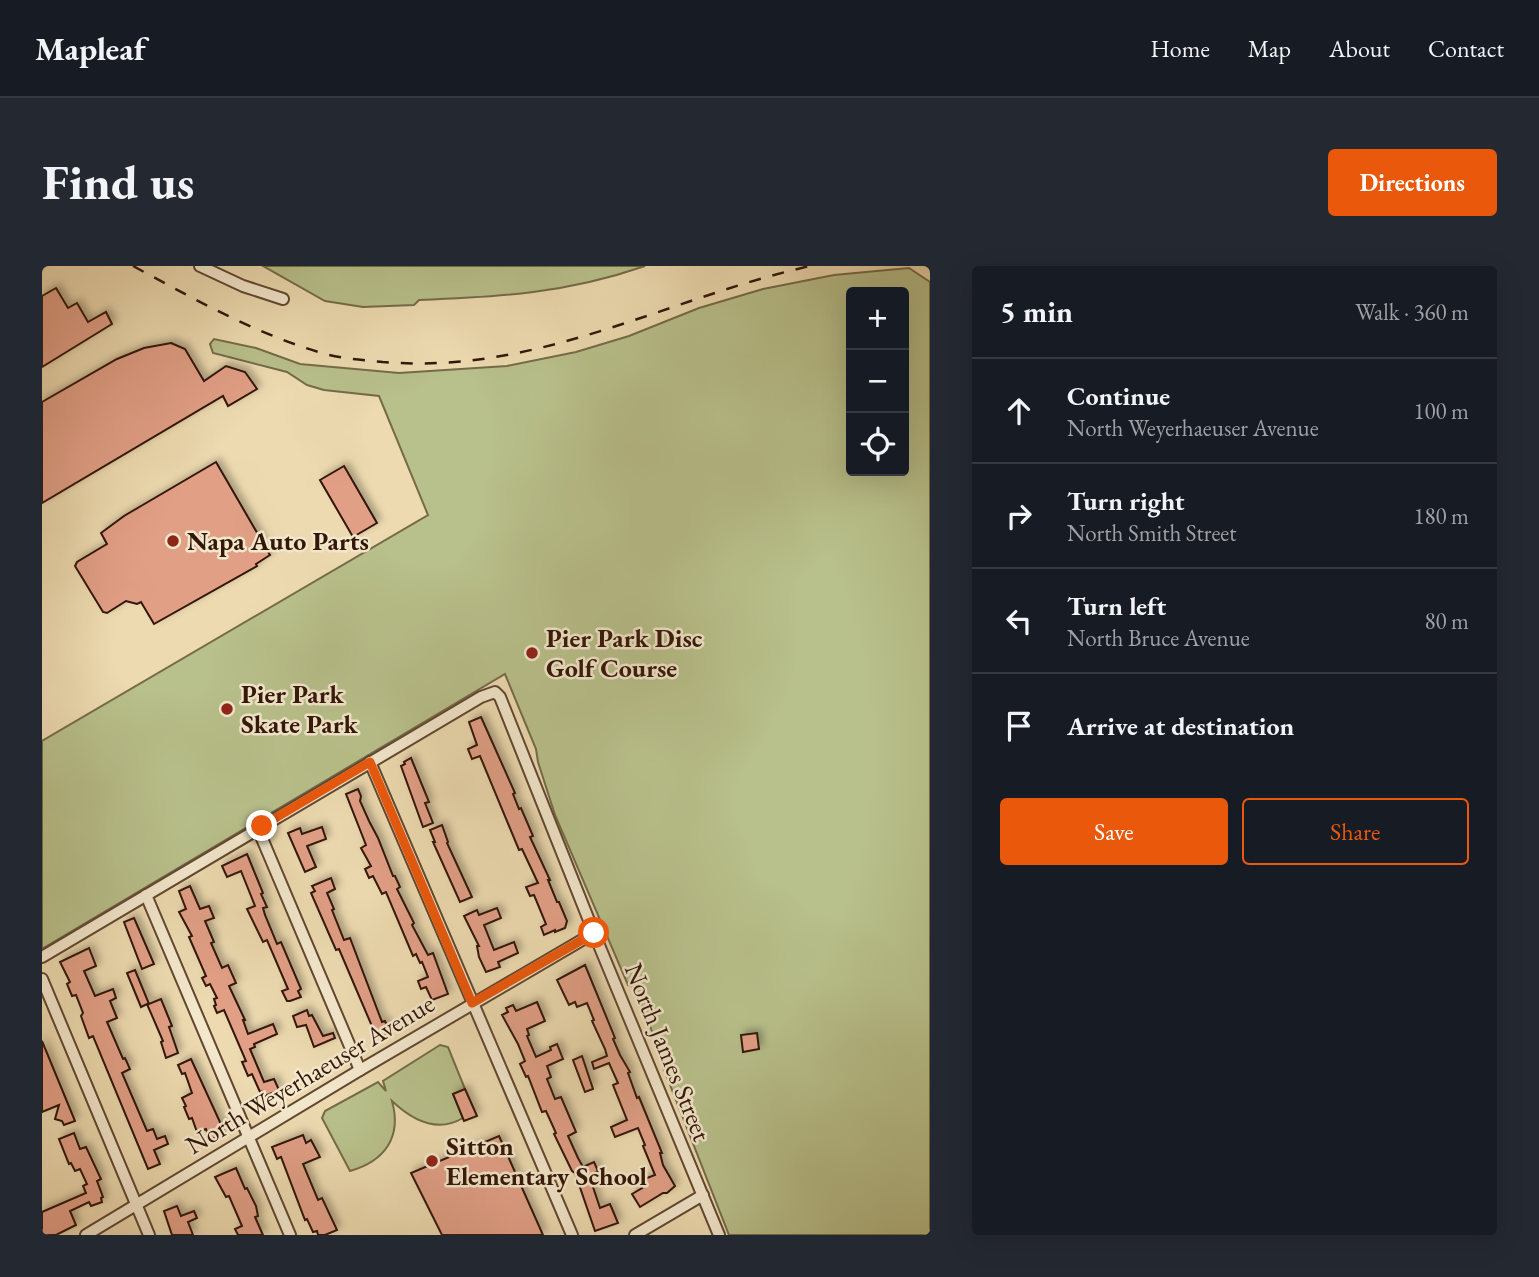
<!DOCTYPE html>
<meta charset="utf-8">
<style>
body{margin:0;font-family:"EB Garamond",serif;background:#242831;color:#f1f3f6}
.controls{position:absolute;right:21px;top:21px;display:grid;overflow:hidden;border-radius:7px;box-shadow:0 7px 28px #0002}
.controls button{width:63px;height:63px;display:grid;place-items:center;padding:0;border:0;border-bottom:2px solid #363941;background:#171b24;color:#f1f3f6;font:35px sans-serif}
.stop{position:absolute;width:21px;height:21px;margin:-16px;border:5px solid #ea580c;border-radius:50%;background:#fff}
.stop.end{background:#ea580c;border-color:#fff;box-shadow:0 2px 7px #0008}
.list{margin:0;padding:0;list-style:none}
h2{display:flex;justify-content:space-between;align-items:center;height:91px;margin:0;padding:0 28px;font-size:30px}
h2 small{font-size:23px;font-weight:400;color:#9ea1a6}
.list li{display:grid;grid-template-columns:46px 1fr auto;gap:21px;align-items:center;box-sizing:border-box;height:105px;padding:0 28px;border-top:2px solid #363941}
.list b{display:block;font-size:26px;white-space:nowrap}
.list p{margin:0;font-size:23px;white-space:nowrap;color:#9ea1a6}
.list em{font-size:23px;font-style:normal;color:#9ea1a6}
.actions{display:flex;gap:14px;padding:21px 28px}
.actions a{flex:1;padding:16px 0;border:2px solid #ea580c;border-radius:7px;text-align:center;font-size:24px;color:#ea580c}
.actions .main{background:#ea580c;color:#fff}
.icon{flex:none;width:38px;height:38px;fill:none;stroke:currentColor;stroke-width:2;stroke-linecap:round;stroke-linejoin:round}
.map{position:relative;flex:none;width:888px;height:969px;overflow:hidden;border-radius:7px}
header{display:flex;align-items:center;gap:42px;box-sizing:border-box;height:98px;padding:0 35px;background:#171b24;border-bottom:2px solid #363941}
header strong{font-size:33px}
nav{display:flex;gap:38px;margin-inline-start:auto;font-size:24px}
.intro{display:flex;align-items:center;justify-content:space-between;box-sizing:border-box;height:168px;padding:0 42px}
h1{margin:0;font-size:49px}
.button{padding:18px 32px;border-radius:7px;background:#ea580c;color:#fff;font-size:24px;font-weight:700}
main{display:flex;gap:42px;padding:0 42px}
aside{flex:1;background:#171b24;border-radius:7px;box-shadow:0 7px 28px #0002}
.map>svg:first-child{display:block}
.green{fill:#b8c08b;stroke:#756b49;stroke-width:2;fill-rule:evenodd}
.building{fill:#e19f86;stroke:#321607;stroke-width:2;filter:url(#shadow)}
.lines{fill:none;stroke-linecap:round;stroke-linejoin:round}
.minor-casing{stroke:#614731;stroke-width:14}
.minor{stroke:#f3e7cc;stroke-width:10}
.rail{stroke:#321607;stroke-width:2.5;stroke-dasharray:12 12;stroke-linecap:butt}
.route{stroke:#ea580c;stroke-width:9}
.poi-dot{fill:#8f2418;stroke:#f3e7cc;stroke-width:2.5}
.labels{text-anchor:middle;stroke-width:5;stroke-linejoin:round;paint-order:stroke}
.poi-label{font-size:26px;font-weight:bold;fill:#321607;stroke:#f3e7cc;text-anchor:start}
.street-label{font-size:26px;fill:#321607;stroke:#f3e7cc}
</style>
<header>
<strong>Mapleaf</strong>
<nav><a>Home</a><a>Map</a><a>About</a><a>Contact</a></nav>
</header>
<div class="intro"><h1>Find us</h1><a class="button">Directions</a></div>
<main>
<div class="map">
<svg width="888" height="969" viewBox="0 0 888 969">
<defs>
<filter id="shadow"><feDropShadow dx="4" dy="-4" stdDeviation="3.5" flood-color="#0004"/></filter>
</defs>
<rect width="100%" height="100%" fill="#eddab0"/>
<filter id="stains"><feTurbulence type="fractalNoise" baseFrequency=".00286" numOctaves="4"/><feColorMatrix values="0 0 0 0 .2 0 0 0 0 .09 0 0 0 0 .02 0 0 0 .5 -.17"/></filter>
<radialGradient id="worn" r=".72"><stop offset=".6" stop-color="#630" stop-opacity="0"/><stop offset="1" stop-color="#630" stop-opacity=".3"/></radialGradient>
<!-- green -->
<g class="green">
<path d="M221,0H603C525,27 458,31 377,34L372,39L321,41L283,35Z"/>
<path d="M867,2L888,16V969H687L621,801L620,790L592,721L586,719L513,549L496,496L494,483L463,408L0,683V475L386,249L337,130L282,124L265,119L245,106L171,87L168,78L172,73L214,82L258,98L357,107L465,100L534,86L587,70L657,42L721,23L792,9ZM809,26H862V205H809Z"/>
<path d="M398,779L406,781L423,823L411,828L421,852C394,868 369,853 350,835C360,871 343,895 308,905L280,852L283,845L336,816L344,825L341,815Z"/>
</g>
<!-- building -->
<g class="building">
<polygon points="14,22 26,42 35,37 46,56 64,46 70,58 0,101 0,30"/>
<polygon points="129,77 143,83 162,115 184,100 203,106 215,123 186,140 181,130 0,237 0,136 75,93 102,82"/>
<polygon points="174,196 228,289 214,298 215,300 112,358 99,336 95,338 84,335 65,347 61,346 33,300 35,296 65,278 59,267 82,250"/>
<polygon points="302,200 335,257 311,271 278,214"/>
<polygon points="439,451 473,527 471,528 477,543 479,542 491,570 488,571 508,614 506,614 515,636 517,636 525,655 523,662 513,666 513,664 502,669 499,661 504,658 492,629 488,630 484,621 496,617 480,583 477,584 438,490 430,493 426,483 435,479 427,456"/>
<polygon points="369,492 387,536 383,537 391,557 381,561 359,500 363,498 362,496"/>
<polygon points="316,523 319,530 318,535 327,555 336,572 351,610 353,610 358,621 355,623 372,657 370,659 386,689 391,687 406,728 390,734 384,721 379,723 376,715 386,711 380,696 378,697 374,688 371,690 344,626 340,628 331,610 327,612 323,603 329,600 319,582 324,579 304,528"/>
<polygon points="400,559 406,576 405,577 430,631 418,636 391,576 393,576 388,564"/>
<polygon points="280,561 284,573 265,580 274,601 263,606 246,567 258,562 260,568"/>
<polygon points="205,588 221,627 219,628 225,641 221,642 223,649 235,678 239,676 259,723 256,725 259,731 248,735 245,735 240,725 246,723 225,674 221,676 205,643 213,640 199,605 185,611 180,600"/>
<polygon points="289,612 293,623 285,627 292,643 290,644 302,674 308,672 340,756 343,755 348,766 335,772 297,683 294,684 269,627 273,625 270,620"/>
<polygon points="148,620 158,643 167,640 172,652 163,655 172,676 169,677 180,702 186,699 194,717 187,720 203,754 201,754 206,768 231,758 235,768 212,778 213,781 208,783 222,816 232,813 237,824 223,830 221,825 218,826 210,808 206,810 200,796 204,795 182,744 175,747 172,740 174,739 172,733 175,732 168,718 164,720 160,712 164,710 147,671 150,670 137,646 144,643 137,625"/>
<polygon points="455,642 459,652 442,659 452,684 472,676 476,687 456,696 458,701 444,706 437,691 435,680 437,680 422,650 435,644 437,649"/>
<polygon points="92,652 112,698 100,703 82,656"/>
<polygon points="47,682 54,700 42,705 53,730 71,723 74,732 68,735 75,752 65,756 81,793 83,792 88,803 80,807 105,865 111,863 115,873 123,870 126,878 112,884 118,898 106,903 51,770 47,772 39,750 41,747 34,729 30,730 25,718 28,716 18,696"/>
<polygon points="543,699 573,772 571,773 578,789 588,806 586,807 595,832 597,831 620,887 618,887 621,899 633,920 625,927 621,927 598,941 590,928 600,922 597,915 613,909 601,880 603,879 596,862 573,871 569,861 585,854 571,819 576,817 567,797 552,803 550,796 565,790 563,783 550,755 552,754 545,737 535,741 533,736 527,739 515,714"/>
<polygon points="93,704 107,738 119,733 130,760 127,761 136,787 124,792 119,776 121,775 105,738 99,741 85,707"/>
<polygon points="495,736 503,755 485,763 487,769 485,770 494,791 509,784 508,781 515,778 521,793 505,800 509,811 505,813 513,833 519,831 534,866 526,870 536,892 541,901 552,896 556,905 547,909 558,942 568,938 576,957 553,965 533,907 530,905 512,868 514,867 504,845 500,846 486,810 484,811 478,798 483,795 476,778 460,749 466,746 464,742 471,739 474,745"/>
<polygon points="265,744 267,750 270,749 281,770 291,767 293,772 272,781 264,759 255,761 251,750"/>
<polygon points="715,767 717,783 701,786 699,769"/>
<polygon points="0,775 33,855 22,859 20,855 13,853 17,839 0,846"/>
<polygon points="540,790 551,823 543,826 531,794"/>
<polygon points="149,793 183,867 168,874 164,863 155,866 150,852 147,853 142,841 144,840 140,832 150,827 143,807 140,808 136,799"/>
<polygon points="423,823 435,850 422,855 411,828"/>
<polygon points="32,867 38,883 44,881 59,913 55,915 61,931 59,932 60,936 49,940 47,936 28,945 34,959 14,969 0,969 0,946 44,927 41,920 45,918 38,903 33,905 29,897 27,898 17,873"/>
<polygon points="261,869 264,877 269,874 278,891 261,898 276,934 280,932 295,964 283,969 276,969 275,965 271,966 265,953 263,954 239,891 235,893 230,881"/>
<polygon points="457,870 501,969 400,969 369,907"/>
<polygon points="194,902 203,923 205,922 214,940 216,950 213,951 221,969 196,969 193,963 200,960 187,930 184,931 173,911"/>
<polygon points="135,940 139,950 152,945 155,952 146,956 151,969 130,969 122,945"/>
</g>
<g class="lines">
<!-- minor casing -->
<g class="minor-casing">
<g id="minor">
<polyline points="158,0 201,20 241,33"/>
<polyline points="328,496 530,969"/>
<polyline points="216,563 318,804"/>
<polyline points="104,629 248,969"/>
<polyline points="0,691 439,431 453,426 458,431 552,667 677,969"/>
<polyline points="0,713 107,969"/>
<polyline points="44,969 318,804 552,667"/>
<polyline points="593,969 661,929"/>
</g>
</g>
<!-- minor -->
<use href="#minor" class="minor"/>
<!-- rail -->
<path class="rail" d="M91,0C154,34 214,68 283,88C302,93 322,94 341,96C496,109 622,33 768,0"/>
</g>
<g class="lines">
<!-- route -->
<polyline class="route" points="220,560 328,496 430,737 552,667"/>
</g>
<!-- markers -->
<g class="poi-dot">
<circle cx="131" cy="275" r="7"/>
<circle cx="490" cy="387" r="7"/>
<circle cx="185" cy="443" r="7"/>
<circle cx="390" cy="895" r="7"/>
</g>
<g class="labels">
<!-- poi labels -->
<g class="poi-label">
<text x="145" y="284">Napa Auto Parts</text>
<text x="504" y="381">Pier Park Disc<tspan x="504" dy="30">Golf Course</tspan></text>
<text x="199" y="437">Pier Park<tspan x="199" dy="30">Skate Park</tspan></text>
<text x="404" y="889">Sitton<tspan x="404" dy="30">Elementary School</tspan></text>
</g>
<!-- street labels -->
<g class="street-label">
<text transform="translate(626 786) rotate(68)" y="9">North James Street</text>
<text transform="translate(268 808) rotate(-31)" y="9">North Weyerhaeuser Avenue</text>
</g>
</g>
<rect width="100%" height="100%" filter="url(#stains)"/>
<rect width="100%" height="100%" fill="url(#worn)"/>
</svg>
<div class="controls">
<button>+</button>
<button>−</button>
<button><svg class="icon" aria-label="locate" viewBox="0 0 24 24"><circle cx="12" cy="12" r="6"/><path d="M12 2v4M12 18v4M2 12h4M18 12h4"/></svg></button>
</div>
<div class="stop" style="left:552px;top:667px"></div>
<div class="stop end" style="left:220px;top:560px"></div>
</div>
<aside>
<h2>5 min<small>Walk · 360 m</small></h2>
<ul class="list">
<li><svg class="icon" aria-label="ahead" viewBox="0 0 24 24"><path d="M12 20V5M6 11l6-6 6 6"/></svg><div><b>Continue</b><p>North Weyerhaeuser Avenue</p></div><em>100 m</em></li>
<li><svg class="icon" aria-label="right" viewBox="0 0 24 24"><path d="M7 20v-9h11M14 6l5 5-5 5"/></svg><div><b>Turn right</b><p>North Smith Street</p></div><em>180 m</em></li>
<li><svg class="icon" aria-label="left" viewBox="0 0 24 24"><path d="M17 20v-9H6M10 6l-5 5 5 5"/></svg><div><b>Turn left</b><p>North Bruce Avenue</p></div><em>80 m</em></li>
<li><svg class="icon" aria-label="arrive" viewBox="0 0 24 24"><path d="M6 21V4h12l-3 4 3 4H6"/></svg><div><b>Arrive at destination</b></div></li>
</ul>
<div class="actions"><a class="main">Save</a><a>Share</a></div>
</aside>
</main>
